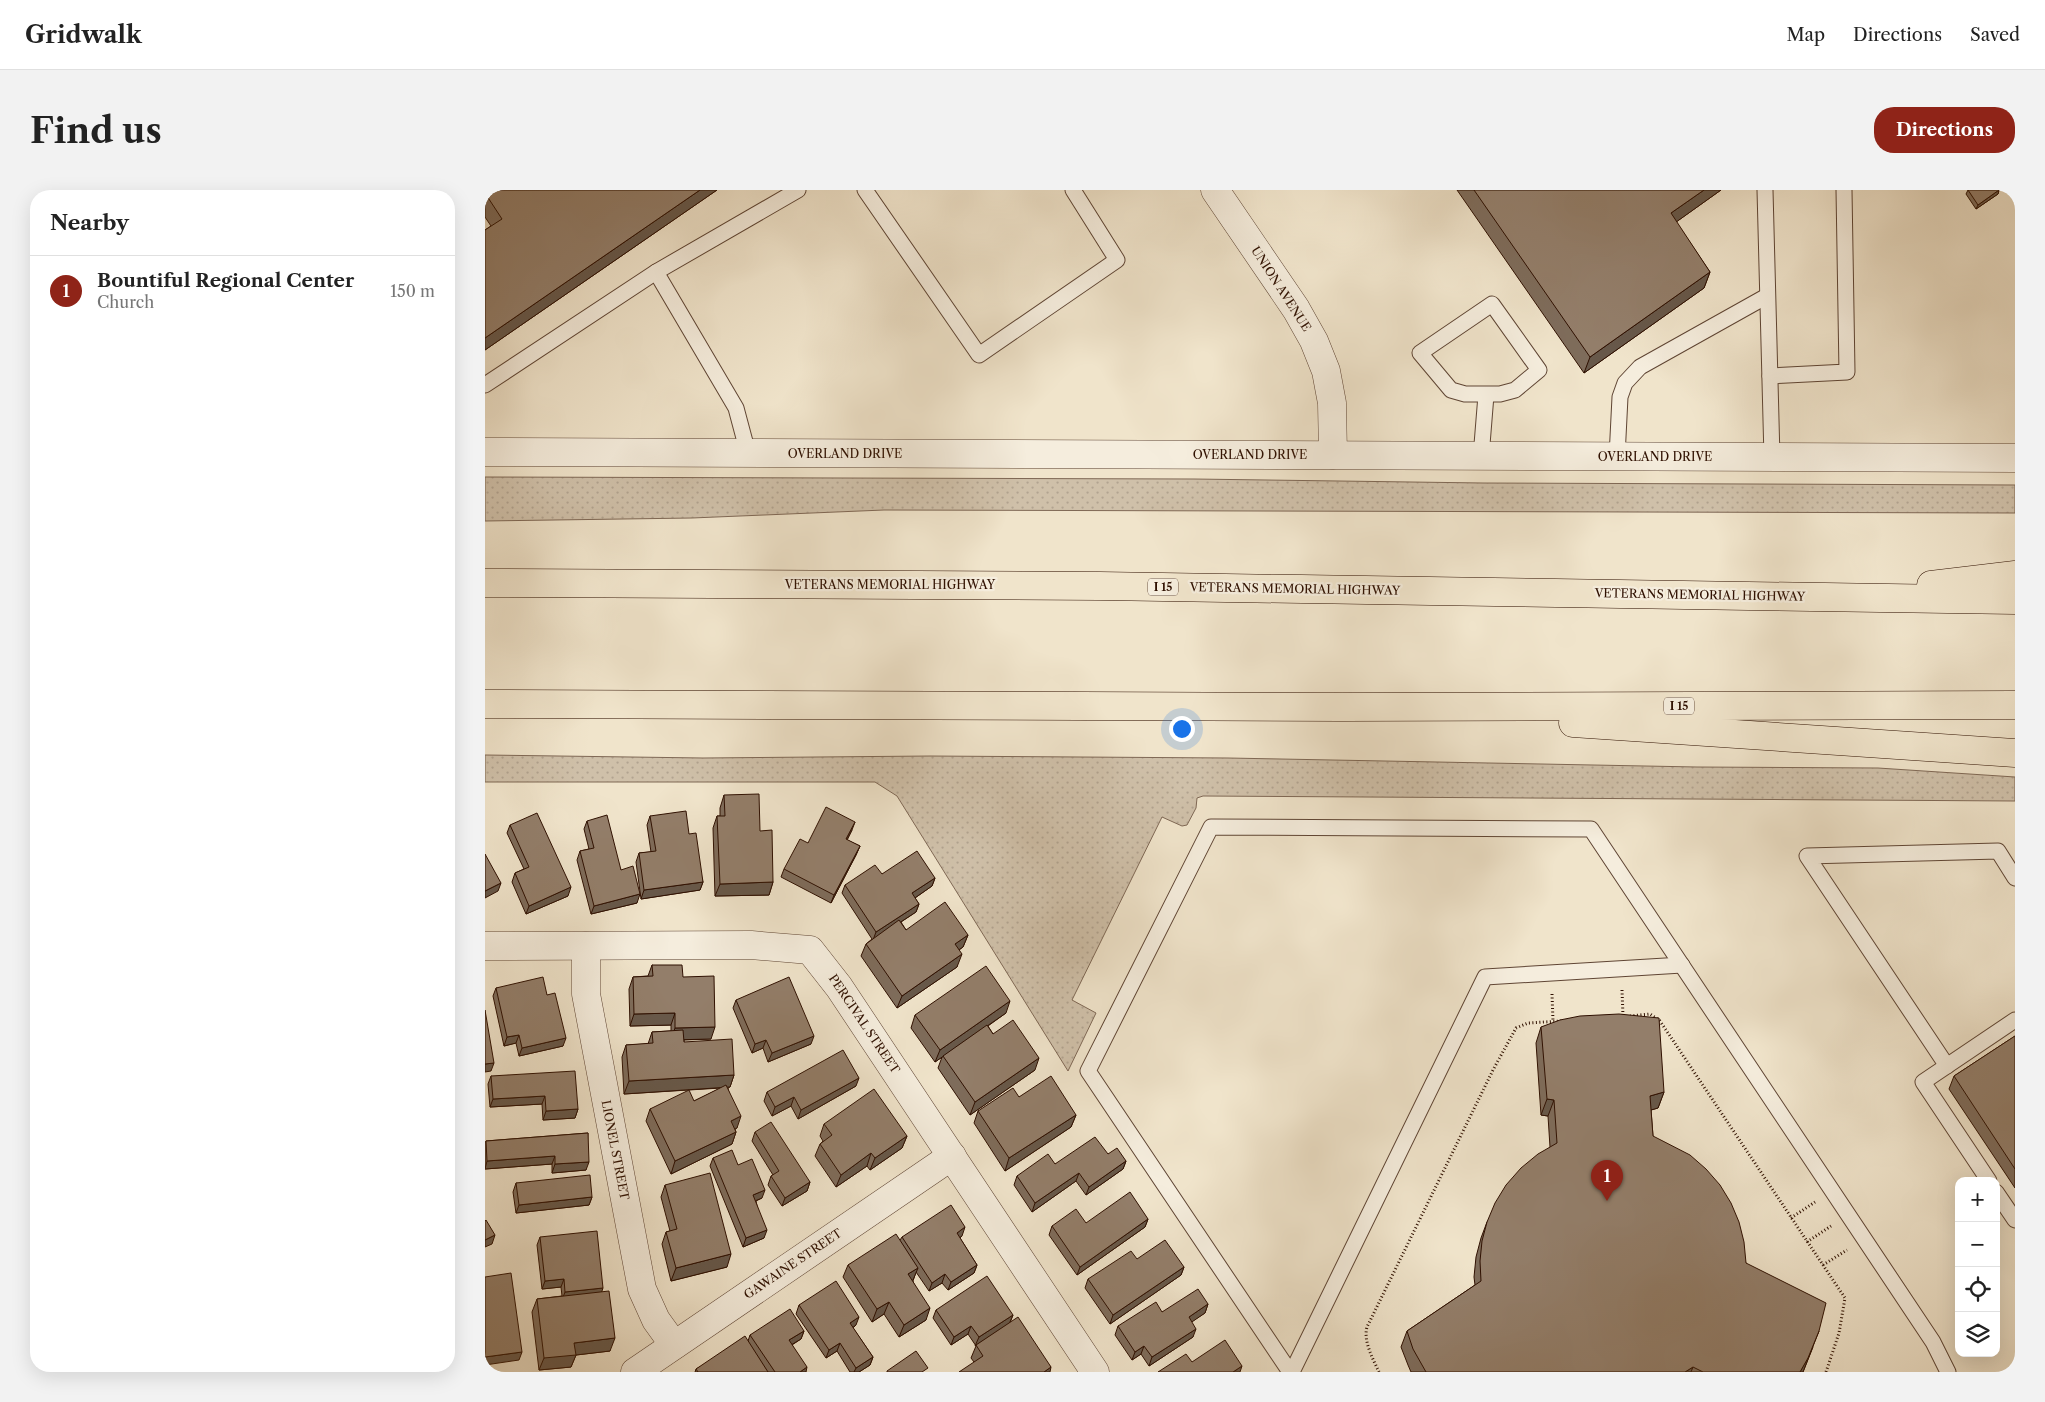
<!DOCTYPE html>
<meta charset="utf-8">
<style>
body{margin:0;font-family:"Libre Caslon Text",serif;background:#f2f2f2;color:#222}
.controls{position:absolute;right:15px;bottom:15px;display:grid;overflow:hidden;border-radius:10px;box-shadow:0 5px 20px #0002}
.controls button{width:45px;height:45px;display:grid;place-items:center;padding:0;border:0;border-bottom:1px solid #e0e0e0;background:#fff;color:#222;font:25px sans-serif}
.you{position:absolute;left:696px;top:538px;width:18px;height:18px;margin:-12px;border:4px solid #fff;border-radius:50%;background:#1a73e8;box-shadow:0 0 0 8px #1a73e833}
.badge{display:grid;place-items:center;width:32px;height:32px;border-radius:50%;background:#8f2418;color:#fff;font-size:16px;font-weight:700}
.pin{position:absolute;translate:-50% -41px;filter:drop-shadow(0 1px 2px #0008)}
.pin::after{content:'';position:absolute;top:26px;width:18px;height:15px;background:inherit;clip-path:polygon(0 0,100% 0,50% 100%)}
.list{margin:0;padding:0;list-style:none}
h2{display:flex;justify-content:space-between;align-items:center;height:65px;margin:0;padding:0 20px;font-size:21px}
h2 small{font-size:16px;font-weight:400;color:#767676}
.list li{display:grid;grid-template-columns:32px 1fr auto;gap:15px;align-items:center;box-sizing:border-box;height:70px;padding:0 20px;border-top:1px solid #e0e0e0}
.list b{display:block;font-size:19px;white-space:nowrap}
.list p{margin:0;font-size:16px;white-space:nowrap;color:#767676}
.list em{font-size:16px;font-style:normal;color:#767676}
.icon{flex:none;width:28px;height:28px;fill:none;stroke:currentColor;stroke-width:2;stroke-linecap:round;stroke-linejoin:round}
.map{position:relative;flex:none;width:1530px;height:1182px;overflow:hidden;border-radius:20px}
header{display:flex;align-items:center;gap:30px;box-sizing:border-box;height:70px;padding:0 25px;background:#fff;border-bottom:1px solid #e0e0e0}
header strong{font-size:24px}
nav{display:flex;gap:28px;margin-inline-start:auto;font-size:18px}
.intro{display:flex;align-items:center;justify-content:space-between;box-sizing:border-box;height:120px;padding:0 30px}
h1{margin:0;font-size:35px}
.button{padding:12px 22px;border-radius:20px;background:#8f2418;color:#fff;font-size:18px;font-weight:700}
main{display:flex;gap:30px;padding:0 30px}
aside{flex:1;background:#fff;border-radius:20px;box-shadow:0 5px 20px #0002}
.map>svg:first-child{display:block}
.grass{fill:url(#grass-dots);stroke:#7f6855}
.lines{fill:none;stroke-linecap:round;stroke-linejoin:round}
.lane-casing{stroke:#5f4534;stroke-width:17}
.street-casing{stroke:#5f4534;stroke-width:29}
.highway-casing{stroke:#2f1001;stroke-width:29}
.path{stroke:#2f1001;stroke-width:3;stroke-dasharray:1 2.5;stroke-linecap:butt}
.lane{stroke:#f5eddd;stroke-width:15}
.street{stroke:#f5eddd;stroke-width:28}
.highway{stroke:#f0e4cb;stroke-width:28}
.wall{fill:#7e6c5b;stroke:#2f1001}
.shaded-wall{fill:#67584a;stroke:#2f1001}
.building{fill:#937e6a;stroke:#2f1001}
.labels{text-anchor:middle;stroke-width:4.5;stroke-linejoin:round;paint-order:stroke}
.shield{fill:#f5eddd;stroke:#6a5243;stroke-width:1}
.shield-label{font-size:11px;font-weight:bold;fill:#2f1001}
.street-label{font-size:12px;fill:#2f1001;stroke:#f5eddd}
</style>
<header>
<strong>Gridwalk</strong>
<nav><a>Map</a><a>Directions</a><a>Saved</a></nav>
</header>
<div class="intro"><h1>Find us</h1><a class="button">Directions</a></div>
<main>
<aside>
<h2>Nearby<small></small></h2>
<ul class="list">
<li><span class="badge">1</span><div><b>Bountiful Regional Center</b><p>Church</p></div><em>150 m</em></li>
</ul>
</aside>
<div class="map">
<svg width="1530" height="1182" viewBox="0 0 1530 1182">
<defs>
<pattern id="grass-dots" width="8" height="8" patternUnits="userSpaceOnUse" patternTransform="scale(1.25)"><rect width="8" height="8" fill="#cfc0a9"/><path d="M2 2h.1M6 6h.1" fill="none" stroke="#b2a490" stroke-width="1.8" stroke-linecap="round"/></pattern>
</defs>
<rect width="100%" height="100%" fill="#f0e4cb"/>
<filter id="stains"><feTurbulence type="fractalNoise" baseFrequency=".004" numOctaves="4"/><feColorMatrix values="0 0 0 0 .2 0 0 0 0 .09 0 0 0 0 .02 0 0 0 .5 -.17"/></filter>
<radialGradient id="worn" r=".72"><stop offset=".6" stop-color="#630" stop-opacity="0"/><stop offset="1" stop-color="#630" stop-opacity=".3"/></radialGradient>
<!-- grass -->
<g class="grass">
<polygon points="0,287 709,289 998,293 1530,295 1530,323 399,320 207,328 0,331"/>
<polygon points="0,565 218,568 445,566 743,568 1212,577 1393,578 1530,587 1530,611 718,606 712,608 711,618 702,635 697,636 677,627 587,810 611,823 583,881 412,606 390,592 0,592"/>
</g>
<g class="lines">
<!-- lane casing -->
<g class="lane-casing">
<g id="lane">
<polyline points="380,0 494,165 632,70 588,0"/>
<polyline points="1280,0 1287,268"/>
<polyline points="171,82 251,218 263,263"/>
<polygon points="1007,114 1054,180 1030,200 1015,204 980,204 966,200 935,163"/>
<polyline points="1285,186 1362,182 1359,0"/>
<polyline points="0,195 171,82 313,0"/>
<polyline points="996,267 1001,205"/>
<polyline points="1132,267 1135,207 1140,193 1155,177 1282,106"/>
<polyline points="1462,876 1322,666 1513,661 1530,688"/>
<polyline points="1504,991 1438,892 1530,830"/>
<polyline points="1511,1002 1530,1030"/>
<polyline points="805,1182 603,881 726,637 1106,639 1448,1152 1463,1182"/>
<polyline points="807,1182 1000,787 1197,775"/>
</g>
</g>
<!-- street casing -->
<g class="street-casing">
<g id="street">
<polyline points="730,0 811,119 829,151 841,181 847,213 848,265"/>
<polyline points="0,262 1530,268"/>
<polyline points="0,756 266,755 325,760 354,797 610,1182"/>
<polyline points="101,756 101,804 157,1099 171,1130 189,1155"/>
<polyline points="150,1182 467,966"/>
</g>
</g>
<!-- highway casing -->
<g class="highway-casing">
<g id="highway">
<polyline points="0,393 615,396 1530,410"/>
<polyline points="1446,395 1530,385"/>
<polyline points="0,514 857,517 1530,515"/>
<polyline points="1088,533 1530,563"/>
</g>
</g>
<!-- path -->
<g class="path">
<polyline points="1137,800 1138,826"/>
<polyline points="1067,804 1068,831"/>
<polyline points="1145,826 1165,824 1175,831 1360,1108 1354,1143 1341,1182"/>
<polyline points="1306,1028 1330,1012"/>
<polyline points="1322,1052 1346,1036"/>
<polyline points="1338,1075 1362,1060"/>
<path d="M894,1182C888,1169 878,1151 882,1137L1008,880L1031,838L1043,833L1077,831"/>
</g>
<!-- lane -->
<use href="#lane" class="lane"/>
<!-- street -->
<use href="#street" class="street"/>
<!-- highway -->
<use href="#highway" class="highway"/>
</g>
<!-- wall -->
<g class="wall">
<polygon points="0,0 232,0 0,160 0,40 6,36 0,27"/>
<polygon points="972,0 1236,0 1191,32 1225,82 1219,98 1099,183"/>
<polygon points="1483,0 1514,0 1513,4 1491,19 1481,4"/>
<polygon points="239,605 288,692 284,705 230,706 228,638 232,626 235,626 235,618"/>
<polygon points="165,626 204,644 218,692 215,700 156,709 151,672 154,663 166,662 162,635"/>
<polygon points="102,631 136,680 152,713 106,724 92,670 95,661 104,659 99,639"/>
<polygon points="25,635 83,706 41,724 27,692 30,683 39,679 22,643"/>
<polygon points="367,640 362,650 375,656 371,665 346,713 296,687 299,679 323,653"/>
<polygon points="397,684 450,688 447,696 430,708 434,714 431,722 416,732 421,740 483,745 478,757 474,760 472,777 412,818 376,766 381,754 387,749 357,703 360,695"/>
<polygon points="167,775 198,787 226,849 199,850 199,852 249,885 245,897 243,898 252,938 250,939 251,942 247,954 186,984 161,931 165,919 209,911 236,898 139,904 137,867 141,855 163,854 167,842 186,841 186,835 145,836 144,799 148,787 163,786"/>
<polygon points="11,798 62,805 78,856 34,866 31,853 19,856 8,806"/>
<polygon points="251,810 326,854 283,872 278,858 267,863 248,818"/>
<polygon points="521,823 503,836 508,844 550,880 485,925 453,878 457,867 450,872 426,838 430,825"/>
<polygon points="1056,837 1179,902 1173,918 1166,920 1168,946 1261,1073 1328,1157 1318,1182 926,1182 923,1175 916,1157 922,1141 990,1095 989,1087 991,1067 996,1048 1002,1032 1065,957 1063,926 1056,925 1051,853"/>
<polygon points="1530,846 1530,998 1464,899 1469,886"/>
<polygon points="6,886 93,919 90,928 58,930 57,914 5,917 3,894"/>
<polygon points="371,896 313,929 306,916 287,926 279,911 282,902"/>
<polygon points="534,907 591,925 586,937 520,981 489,933 493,921"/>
<polygon points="339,934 422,946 417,958 385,980 382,976 351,997 330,966 335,954 338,951 335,946"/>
<polygon points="270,942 325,992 322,1001 297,1016 283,995 286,986 288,985 267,951"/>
<polygon points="103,943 101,980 67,983 67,974 0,979 0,953 1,951"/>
<polygon points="623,964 641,971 638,979 601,1005 591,991 547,1022 529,995 532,986 570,974"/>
<polygon points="228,968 253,975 277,1008 271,1011 279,1048 258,1057 225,976"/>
<polygon points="31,993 107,1007 104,1015 31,1023 28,1002"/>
<polygon points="180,995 242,1077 186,1091 177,1054 181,1042 185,1041 176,1007"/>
<polygon points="663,1029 660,1037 592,1085 564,1045 567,1036"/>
<polygon points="477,1046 475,1048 492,1075 489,1083 463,1100 457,1093 444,1101 431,1082 428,1091 441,1130 414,1147 399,1124 387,1132 358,1087 363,1075 415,1050 417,1047"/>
<polygon points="55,1047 117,1102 125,1161 91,1165 86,1177 54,1180 47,1122 52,1109 77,1106 76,1097 57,1099 52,1055"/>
<polygon points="699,1077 696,1085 625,1134 600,1098 603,1089"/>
<polygon points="723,1114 720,1123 706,1132 708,1147 664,1176 656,1164 647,1170 630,1145 633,1136 677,1122"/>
<polygon points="314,1115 371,1135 368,1138 388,1167 385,1175 374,1182 365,1182 352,1161 341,1168 311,1124"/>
<polygon points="451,1120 528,1125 525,1133 566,1177 489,1172 486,1168 491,1156 483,1144 466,1155 448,1128"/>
<polygon points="319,1141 316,1149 307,1155 321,1182 210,1182 211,1179 263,1151 265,1145"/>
</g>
<!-- shaded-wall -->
<g class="shaded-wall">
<polygon points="215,0 232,0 0,160 0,148"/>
<polygon points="1219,0 1236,0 1180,40 1186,23"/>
<polygon points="1514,0 1513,4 1491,19 1493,15"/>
<polygon points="1225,82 1219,98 1099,183 1105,167"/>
<polygon points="370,632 367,640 358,658 361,649"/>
<polygon points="375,656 371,665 346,713 349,705"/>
<polygon points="450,688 447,696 424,712 427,703"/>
<polygon points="218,692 215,700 156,709 159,700"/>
<polygon points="288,692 284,705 230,706 235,694"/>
<polygon points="16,693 13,701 0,708 0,701"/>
<polygon points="86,697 83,706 41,724 44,716"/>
<polygon points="155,704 152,713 106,724 109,716"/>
<polygon points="434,714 431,722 388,750 391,742"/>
<polygon points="483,745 478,757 465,766 470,754"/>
<polygon points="477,764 472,777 412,818 417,806"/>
<polygon points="525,811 521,823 450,872 455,860"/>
<polygon points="190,823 186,835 145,836 149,824"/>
<polygon points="230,837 226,849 186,850 190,838"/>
<polygon points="34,845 31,853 19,856 22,847"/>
<polygon points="329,846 326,854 283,872 287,863"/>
<polygon points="81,848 78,856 34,866 37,858"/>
<polygon points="281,850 278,858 267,863 270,854"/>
<polygon points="554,868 550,880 485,925 490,912"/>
<polygon points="9,873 6,881 0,882 0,874"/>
<polygon points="249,885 245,897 139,904 144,891"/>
<polygon points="374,888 371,896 313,929 316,920"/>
<polygon points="1179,902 1173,918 1159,922 1165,906"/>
<polygon points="60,906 57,914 5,917 8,909"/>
<polygon points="309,907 306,916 287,926 290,917"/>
<polygon points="1062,909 1069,910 1063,926 1056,925"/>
<polygon points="93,919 90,928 58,930 61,921"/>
<polygon points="591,925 586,937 520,981 524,968"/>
<polygon points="256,926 252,938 242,943 246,931"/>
<polygon points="251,942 247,954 186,984 190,971"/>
<polygon points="422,946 417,958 385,980 390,968"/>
<polygon points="386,963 382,976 351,997 356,985"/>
<polygon points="70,966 67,974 0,979 2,971"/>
<polygon points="641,971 638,979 601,1005 604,997"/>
<polygon points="104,972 101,980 67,983 70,974"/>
<polygon points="594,983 591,991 547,1022 550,1013"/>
<polygon points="325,992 322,1001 297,1016 300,1008"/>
<polygon points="280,1000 277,1008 265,1013 268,1005"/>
<polygon points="107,1007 104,1015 31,1023 34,1015"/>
<polygon points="663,1029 660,1037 592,1085 595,1077"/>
<polygon points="480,1037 477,1046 469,1052 472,1043"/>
<polygon points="282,1040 279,1048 258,1057 261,1048"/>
<polygon points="10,1045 7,1054 0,1057 0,1050"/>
<polygon points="246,1064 242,1077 186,1091 191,1078"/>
<polygon points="492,1075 489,1083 463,1100 466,1092"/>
<polygon points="699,1077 696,1085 625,1134 628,1125"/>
<polygon points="433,1078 428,1090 419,1096 423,1084"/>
<polygon points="460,1084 457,1093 444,1101 447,1093"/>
<polygon points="79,1089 76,1097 57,1099 60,1091"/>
<polygon points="118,1098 115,1107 77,1110 80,1102"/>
<polygon points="404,1112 399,1124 387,1132 392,1119"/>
<polygon points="723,1114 720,1123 701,1136 704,1127"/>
<polygon points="445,1118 441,1130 414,1147 419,1135"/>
<polygon points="528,1125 524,1134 490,1156 494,1147"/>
<polygon points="374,1127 371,1135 362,1142 365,1133"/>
<polygon points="486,1136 483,1144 466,1155 469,1147"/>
<polygon points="711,1139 708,1147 664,1176 667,1167"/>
<polygon points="319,1141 316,1149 301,1158 304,1150"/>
<polygon points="1334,1141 1318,1182 1315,1182"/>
<polygon points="130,1148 125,1161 91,1165 86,1177 54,1180 59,1168 89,1153"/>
<polygon points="355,1153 352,1161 341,1168 344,1160"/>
<polygon points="659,1156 656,1164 647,1170 650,1162"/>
<polygon points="37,1162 34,1170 0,1175 0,1167"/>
<polygon points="388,1167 385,1175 374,1182 369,1182 371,1178"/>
<polygon points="757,1176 755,1182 748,1182"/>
<polygon points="322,1177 321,1182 315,1182"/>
<polygon points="566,1177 565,1182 559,1182"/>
<polygon points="1208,1177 1206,1182 1200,1182"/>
</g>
<!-- building -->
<g class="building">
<polygon points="0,0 215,0 0,148 0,40 17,29 0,3"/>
<polygon points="989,0 1219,0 1186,23 1225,82 1105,167"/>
<polygon points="1483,0 1514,0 1493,15"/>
<polygon points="274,604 275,641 287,640 288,692 235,694 232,626 240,626 239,605"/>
<polygon points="341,617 370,632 361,649 375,656 349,705 299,679 315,649 323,653"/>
<polygon points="201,621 204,644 211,643 218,692 159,700 154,663 171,661 165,626"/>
<polygon points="52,623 86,697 44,716 30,683 44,677 25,635"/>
<polygon points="122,625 136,680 148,676 155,704 109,716 95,661 109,658 102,631"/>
<polygon points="432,661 450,688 427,703 434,714 391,742 360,695 390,675 397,684"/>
<polygon points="0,664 16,693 0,701"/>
<polygon points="460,712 483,745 470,754 477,764 417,806 381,754 414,730 421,740"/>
<polygon points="167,775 197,775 198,787 229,786 230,837 190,838 190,823 149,824 148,787 168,786"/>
<polygon points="501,776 525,811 455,860 430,825"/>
<polygon points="58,787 62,805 70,803 81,848 37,858 34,845 22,847 11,798"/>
<polygon points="304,787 329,846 287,863 281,850 270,854 251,810"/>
<polygon points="0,820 9,873 0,874"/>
<polygon points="1134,824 1174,828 1179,902 1165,906 1168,946 1205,965 1221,979 1235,995 1246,1013 1254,1032 1259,1052 1261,1073 1341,1113 1334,1141 1323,1168 1315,1182 1218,1182 1208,1177 1200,1182 941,1182 928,1159 922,1141 996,1091 995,1071 997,1051 1002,1032 1010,1013 1021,995 1036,978 1053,964 1072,953 1069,910 1062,909 1056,837 1075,830 1095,826"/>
<polygon points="528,830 554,868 490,912 458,866 502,835 508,844"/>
<polygon points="198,840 199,852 247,849 249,885 144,891 141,855 168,853 167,842"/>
<polygon points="1530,846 1530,979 1469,886"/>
<polygon points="358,860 374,888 316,920 309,907 290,917 282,902"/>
<polygon points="90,881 93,919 61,921 60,906 8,909 6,886"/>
<polygon points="566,886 591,925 524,968 493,921 528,898 534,907"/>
<polygon points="241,895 256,926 246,931 251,942 190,971 165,919 204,900 209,911"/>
<polygon points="389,899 422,946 390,968 386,963 356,985 335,954 347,945 339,934"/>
<polygon points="286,932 325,992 300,1008 286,986 294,981 270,942"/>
<polygon points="103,943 104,972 70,974 70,966 2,971 1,951"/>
<polygon points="610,947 623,964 632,958 641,971 604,997 594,983 550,1013 532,986 563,964 570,974"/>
<polygon points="247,960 253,975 267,969 280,1000 268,1005 282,1040 261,1048 228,968"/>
<polygon points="225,983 246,1064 191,1078 181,1042 192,1039 180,995"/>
<polygon points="105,985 107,1007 34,1015 31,993"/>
<polygon points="645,1002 663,1029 595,1077 567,1036 591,1019 601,1033"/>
<polygon points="466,1015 480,1037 472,1043 492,1075 466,1092 460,1084 447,1093 417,1047"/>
<polygon points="1,1030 10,1045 0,1050 0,1031"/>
<polygon points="112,1041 118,1098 80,1102 79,1089 60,1091 55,1047"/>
<polygon points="411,1044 433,1078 423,1084 445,1118 419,1135 404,1112 392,1119 363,1075"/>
<polygon points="680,1050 699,1077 628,1125 603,1089 646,1061 652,1069"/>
<polygon points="26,1083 37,1162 0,1167 0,1087"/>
<polygon points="502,1086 528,1125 494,1147 486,1136 469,1147 451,1120"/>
<polygon points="351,1091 374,1127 365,1133 388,1167 371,1178 355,1153 344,1160 314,1115"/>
<polygon points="713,1099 723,1114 704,1127 711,1139 667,1167 659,1156 650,1162 633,1136 671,1112 677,1122"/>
<polygon points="124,1101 130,1148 89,1153 91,1165 59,1168 52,1109"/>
<polygon points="305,1119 319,1141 304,1150 322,1177 315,1182 290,1182 265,1145"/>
<polygon points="533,1127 566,1177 559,1182 474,1182 498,1166 491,1155"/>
<polygon points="260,1146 283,1182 213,1182 211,1179"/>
<polygon points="740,1150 757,1176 748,1182 673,1182 701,1164 707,1172"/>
<polygon points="431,1161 443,1178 437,1182 402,1182 402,1181"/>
</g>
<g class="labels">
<!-- shield labels -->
<g class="shield">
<rect x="663" y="388.5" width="30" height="17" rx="4"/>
<rect x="1179" y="507.5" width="30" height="17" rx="4"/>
</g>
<g class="shield-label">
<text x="678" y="401">I 15</text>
<text x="1194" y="520">I 15</text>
</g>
<!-- street labels -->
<g class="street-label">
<text transform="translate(796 99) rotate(57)" y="4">UNION AVENUE</text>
<text x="360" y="268">OVERLAND DRIVE</text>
<text x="765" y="269">OVERLAND DRIVE</text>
<text x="1170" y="271">OVERLAND DRIVE</text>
<text x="405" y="399">VETERANS MEMORIAL HIGHWAY</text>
<text transform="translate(810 399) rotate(1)" y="4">VETERANS MEMORIAL HIGHWAY</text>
<text transform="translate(1215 405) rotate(1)" y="4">VETERANS MEMORIAL HIGHWAY</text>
<text transform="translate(379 834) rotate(56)" y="4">PERCIVAL STREET</text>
<text transform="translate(130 960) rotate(79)" y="4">LIONEL STREET</text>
<text transform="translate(308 1074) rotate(-34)" y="4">GAWAINE STREET</text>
</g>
</g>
<rect width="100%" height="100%" filter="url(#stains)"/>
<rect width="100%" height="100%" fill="url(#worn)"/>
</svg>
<div class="controls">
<button>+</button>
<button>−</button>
<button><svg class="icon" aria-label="locate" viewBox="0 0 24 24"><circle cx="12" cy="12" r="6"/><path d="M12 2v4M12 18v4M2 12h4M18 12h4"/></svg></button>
<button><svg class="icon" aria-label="layers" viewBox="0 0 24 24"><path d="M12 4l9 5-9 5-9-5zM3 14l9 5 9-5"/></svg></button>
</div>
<div class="you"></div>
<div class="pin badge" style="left:1122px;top:1011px">1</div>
</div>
</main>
